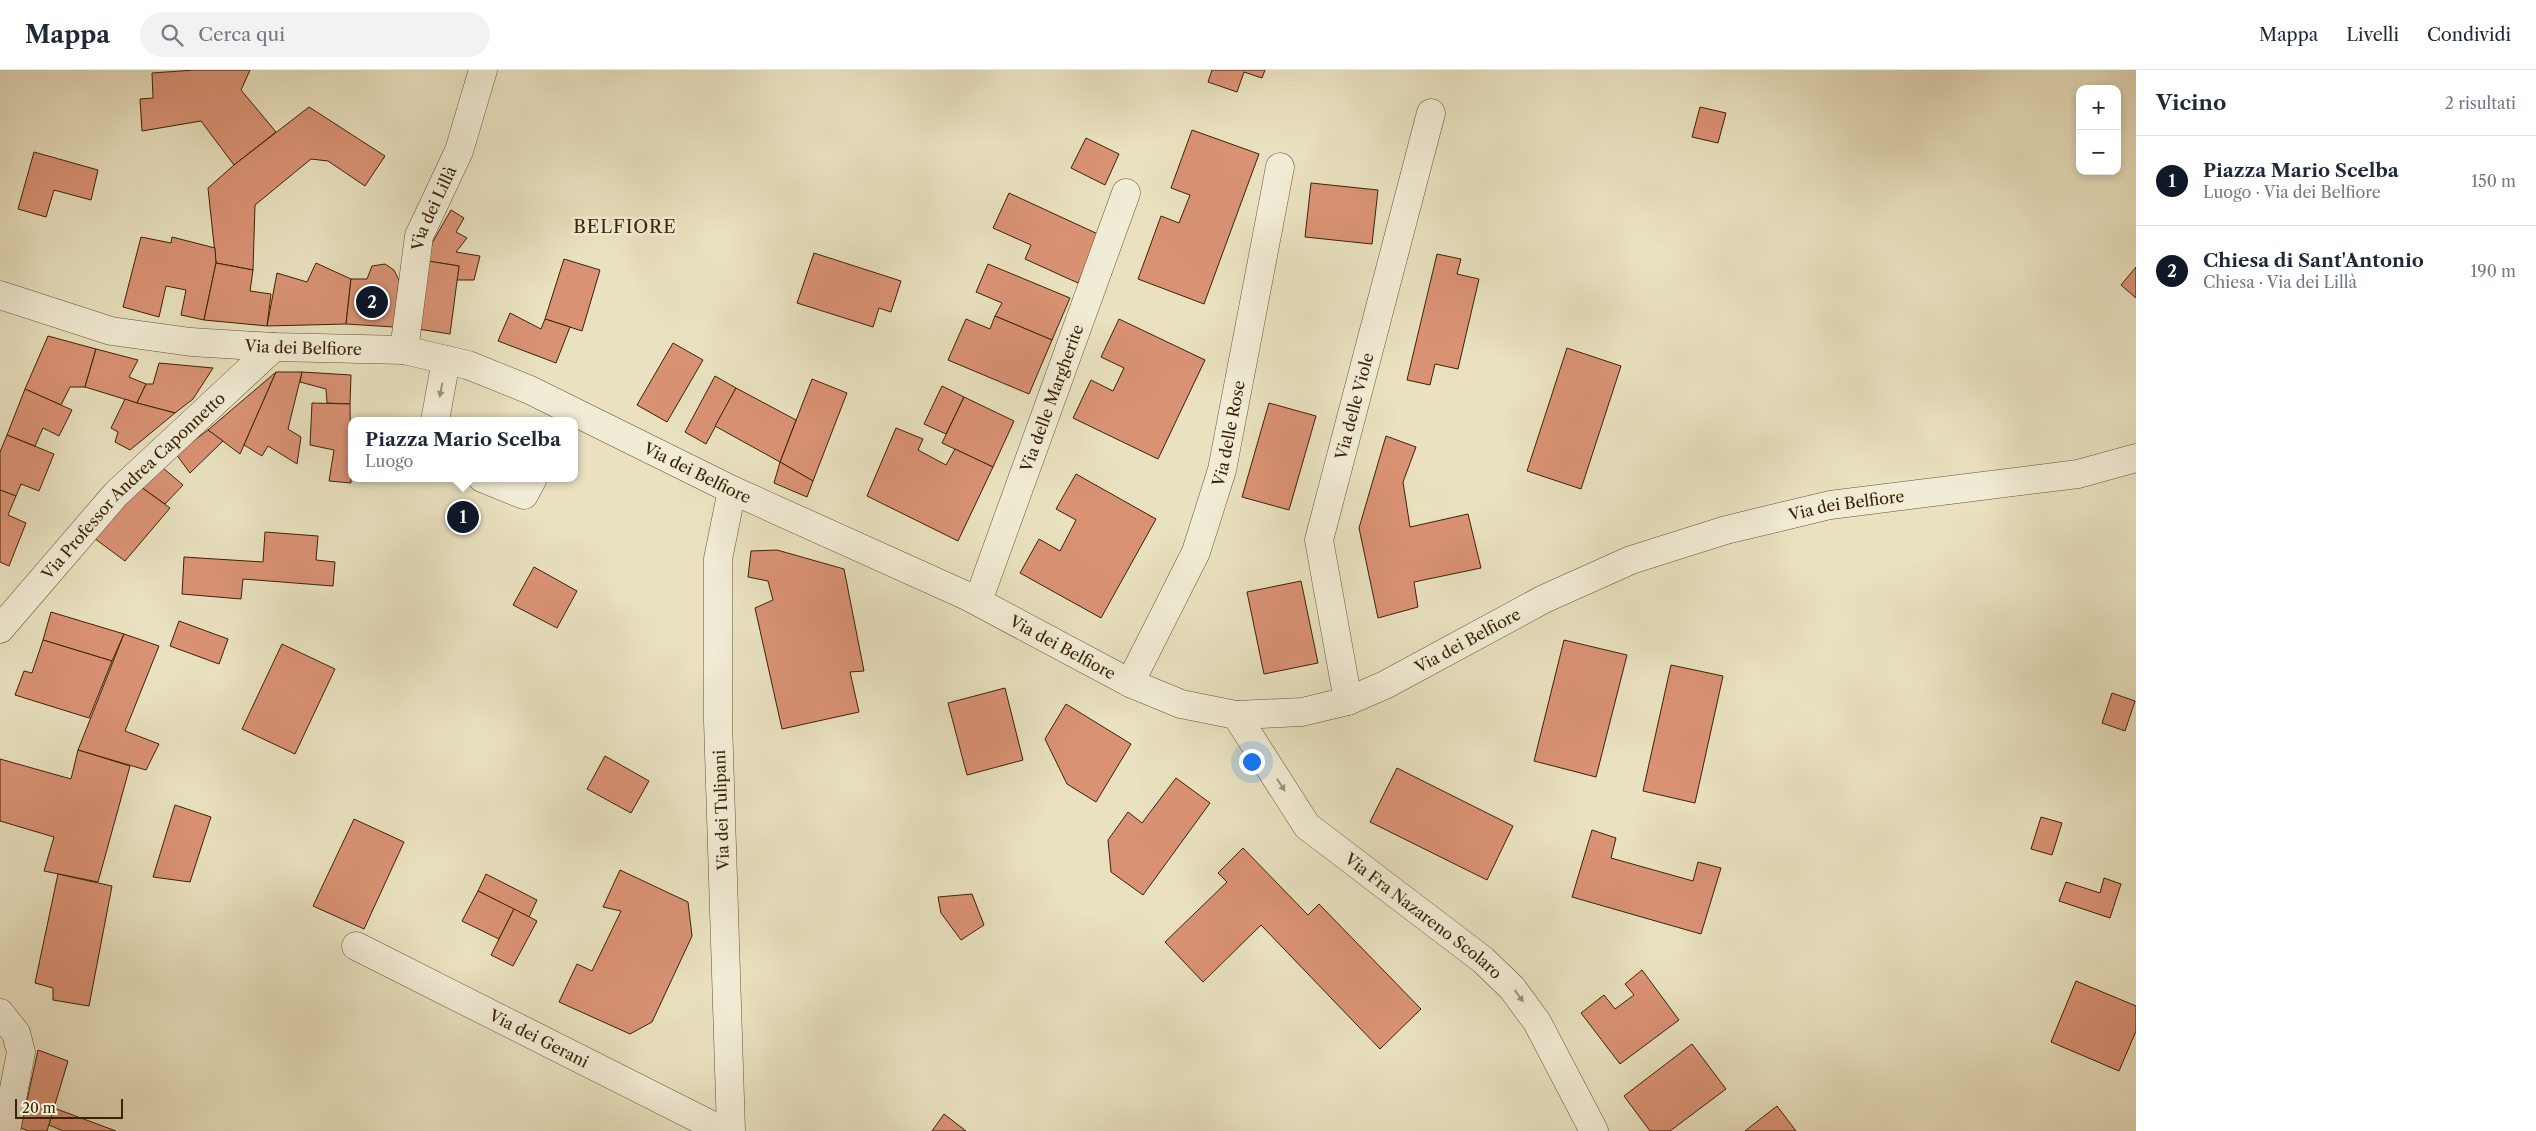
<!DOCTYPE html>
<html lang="it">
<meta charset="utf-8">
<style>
body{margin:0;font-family:"Libre Caslon Text",serif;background:#f2f2f3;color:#1f2937}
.controls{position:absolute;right:15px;top:15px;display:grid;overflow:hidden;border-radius:10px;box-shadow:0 2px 8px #0003}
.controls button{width:45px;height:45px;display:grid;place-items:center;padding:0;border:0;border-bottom:1px solid #e0e1e3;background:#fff;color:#1f2937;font:25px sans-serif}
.scale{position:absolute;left:15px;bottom:12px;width:108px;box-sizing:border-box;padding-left:5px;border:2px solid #3a2205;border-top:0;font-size:14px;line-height:18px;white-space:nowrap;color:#3a2205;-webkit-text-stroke:4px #f1ecd5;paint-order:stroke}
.you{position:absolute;left:1251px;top:691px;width:18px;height:18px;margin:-12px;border:4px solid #fff;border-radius:50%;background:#1a73e8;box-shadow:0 0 0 8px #1a73e833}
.badge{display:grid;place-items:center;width:32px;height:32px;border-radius:50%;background:#111827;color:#fff;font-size:16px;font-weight:700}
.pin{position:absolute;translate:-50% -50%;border:2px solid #fff;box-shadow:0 1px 5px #0006}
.popup{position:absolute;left:348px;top:347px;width:230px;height:65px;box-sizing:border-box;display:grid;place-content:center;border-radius:10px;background:#fff;filter:drop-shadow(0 1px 4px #0005);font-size:16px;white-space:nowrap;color:#747a83}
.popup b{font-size:19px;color:#1f2937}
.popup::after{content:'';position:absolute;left:50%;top:100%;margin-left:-10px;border:10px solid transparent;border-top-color:#fff}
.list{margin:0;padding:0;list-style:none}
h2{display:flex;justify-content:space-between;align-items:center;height:65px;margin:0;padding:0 20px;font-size:21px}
h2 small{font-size:16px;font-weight:400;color:#747a83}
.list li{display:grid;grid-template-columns:32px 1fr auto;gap:15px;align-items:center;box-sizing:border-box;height:90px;padding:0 20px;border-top:1px solid #e0e1e3}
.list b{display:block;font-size:19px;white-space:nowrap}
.list p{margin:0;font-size:16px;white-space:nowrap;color:#747a83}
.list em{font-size:16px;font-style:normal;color:#747a83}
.icon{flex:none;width:28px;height:28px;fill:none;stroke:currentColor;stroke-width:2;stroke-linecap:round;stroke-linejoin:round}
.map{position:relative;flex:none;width:2136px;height:1061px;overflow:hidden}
header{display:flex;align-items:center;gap:30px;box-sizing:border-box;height:70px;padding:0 25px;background:#fff;border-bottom:1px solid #e0e1e3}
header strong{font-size:24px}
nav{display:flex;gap:28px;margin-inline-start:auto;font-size:18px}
.search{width:350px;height:45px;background:#f2f2f3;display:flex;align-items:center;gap:12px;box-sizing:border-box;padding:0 18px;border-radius:28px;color:#747a83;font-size:19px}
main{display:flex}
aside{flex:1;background:#fff}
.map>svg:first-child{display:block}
.building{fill:#da9275;stroke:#3a2205}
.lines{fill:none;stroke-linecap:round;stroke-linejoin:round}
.minor-casing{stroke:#665234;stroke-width:29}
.minor{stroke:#f1ecd5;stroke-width:28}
.oneway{fill:#9f9177}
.labels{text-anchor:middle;stroke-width:5;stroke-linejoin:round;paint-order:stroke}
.street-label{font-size:16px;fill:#3a2205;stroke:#f1ecd5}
.neighbourhood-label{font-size:18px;letter-spacing:1px;fill:#3a2205;stroke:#f1ecd5}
</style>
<header>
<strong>Mappa</strong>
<div class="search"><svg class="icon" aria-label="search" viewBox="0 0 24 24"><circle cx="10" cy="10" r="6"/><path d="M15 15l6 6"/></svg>Cerca qui</div>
<nav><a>Mappa</a><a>Livelli</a><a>Condividi</a></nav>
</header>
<main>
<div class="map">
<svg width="2136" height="1061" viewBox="0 0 2136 1061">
<rect width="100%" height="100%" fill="#e9e1bf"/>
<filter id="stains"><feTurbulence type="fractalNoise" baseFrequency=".004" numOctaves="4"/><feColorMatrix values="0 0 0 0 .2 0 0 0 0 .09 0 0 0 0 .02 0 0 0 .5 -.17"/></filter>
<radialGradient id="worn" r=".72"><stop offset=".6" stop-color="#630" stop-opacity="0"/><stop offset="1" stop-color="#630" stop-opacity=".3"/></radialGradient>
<!-- building -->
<g class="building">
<polygon points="195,0 250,0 241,20 276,62 234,95 201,51 142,61 140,29 153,28 152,3"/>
<polygon points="1212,0 1265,0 1262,8 1244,2 1237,22 1208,12"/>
<polygon points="309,37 385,86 365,116 328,91 311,89 255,135 253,200 216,193 208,118 234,95"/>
<polygon points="1700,37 1726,43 1718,73 1692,67"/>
<polygon points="1192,60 1259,84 1204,234 1138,209 1161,146 1179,153 1190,125 1171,118"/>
<polygon points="1086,68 1119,84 1105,115 1071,98"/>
<polygon points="34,82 98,100 91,130 54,120 46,147 18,139"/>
<polygon points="1311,113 1378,120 1372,174 1305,167"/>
<polygon points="1009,123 1100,165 1078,213 1025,189 1031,175 993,158"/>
<polygon points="451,140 464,148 456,162 467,168 456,182 480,186 474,210 457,210 459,196 428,191 432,173"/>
<polygon points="141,167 171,173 172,167 215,178 216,193 204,250 181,245 186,220 166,216 159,247 123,237"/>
<polygon points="814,183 901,211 891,242 879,238 873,257 797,233"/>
<polygon points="1437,184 1461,189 1457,204 1479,209 1458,299 1435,294 1430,315 1407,310"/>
<polygon points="564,189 600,200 582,261 545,249"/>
<polygon points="428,191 459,196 450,264 418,259"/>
<polygon points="216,193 253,200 250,221 271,224 267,256 204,250"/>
<polygon points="316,193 351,209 346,254 267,256 277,203 307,212"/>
<polygon points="385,194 394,200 399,210 394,257 346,254 351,209 367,209 372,196"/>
<polygon points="988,194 1070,228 1052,270 995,246 1002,233 976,222"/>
<polygon points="2136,197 2136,228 2121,215"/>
<polygon points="510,243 541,259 545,249 570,257 556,293 498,271"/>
<polygon points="995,246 1052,270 1029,324 948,290 966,249 990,259"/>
<polygon points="1119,249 1205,290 1158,389 1073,348 1091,310 1113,321 1124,298 1101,287"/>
<polygon points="48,266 96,279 85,317 70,317 61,335 25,319"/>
<polygon points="673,273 703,290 667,352 637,335"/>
<polygon points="1567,278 1621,296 1581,419 1527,401"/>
<polygon points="96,279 138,290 129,307 146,314 137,333 85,317"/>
<polygon points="159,293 213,298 193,329 175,343 137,333 146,314 153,314"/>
<polygon points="276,302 244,375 240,384 208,360"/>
<polygon points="276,302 302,302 288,359 301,367 297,394 268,376 262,386 244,375"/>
<polygon points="302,302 351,305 350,334 327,333 326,319 300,312"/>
<polygon points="715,306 736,318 706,374 685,362"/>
<polygon points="812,309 847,323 813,411 780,392"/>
<polygon points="942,316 964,327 946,364 924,354"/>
<polygon points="736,318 796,350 780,392 715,356"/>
<polygon points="25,319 72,340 59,366 43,358 35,376 7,365"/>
<polygon points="964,327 1014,351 993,397 942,373"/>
<polygon points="125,329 137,333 175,343 130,380 115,372 118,362 111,358"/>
<polygon points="312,333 350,334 351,413 329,411 334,380 310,375"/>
<polygon points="1269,333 1316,346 1289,440 1242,427"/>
<polygon points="896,358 923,369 918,380 946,395 955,379 993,397 958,471 867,426"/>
<polygon points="208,360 223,371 190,403 176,384"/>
<polygon points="7,365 54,384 39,421 21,414 16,426 0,420 0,382"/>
<polygon points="1386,366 1416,377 1403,412 1410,457 1468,444 1481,498 1414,512 1418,537 1378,548 1359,458"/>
<polygon points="780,392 813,411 807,427 774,413"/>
<polygon points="163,398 183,415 165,434 141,417"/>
<polygon points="1076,404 1156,449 1101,548 1020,503 1039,469 1060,481 1076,450 1056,439"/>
<polygon points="141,417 170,438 125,491 94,468"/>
<polygon points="0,420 16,426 8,445 26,453 9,496 0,492"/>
<polygon points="265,462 318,466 316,490 335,492 333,516 243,509 241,529 182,524 184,487 263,492"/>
<polygon points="777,480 844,499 864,601 850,602 859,642 782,659 755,538 773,530 768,511 748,507 751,481"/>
<polygon points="534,497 577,521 557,558 513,535"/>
<polygon points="1301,511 1318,593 1264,604 1247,522"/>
<polygon points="51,542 124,564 112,591 43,570"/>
<polygon points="179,551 228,569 219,594 170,576"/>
<polygon points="124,564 159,576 125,661 159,674 146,700 78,680"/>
<polygon points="43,570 112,591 89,648 15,625 24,601 32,603"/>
<polygon points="1564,570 1627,585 1596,707 1534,691"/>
<polygon points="282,574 335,599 295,684 242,659"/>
<polygon points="1671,595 1723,606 1695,733 1643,721"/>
<polygon points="1005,618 1023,690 967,705 948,633"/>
<polygon points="2112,623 2135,631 2125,661 2102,653"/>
<polygon points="1066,634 1131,674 1096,732 1067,714 1045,669"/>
<polygon points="78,680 130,696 98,812 44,801 54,767 0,751 0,689 71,709"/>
<polygon points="605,686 649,711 631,743 587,719"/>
<polygon points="1397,698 1513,756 1487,810 1370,752"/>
<polygon points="1176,708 1210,733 1143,825 1111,802 1108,770 1128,742 1142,753"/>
<polygon points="175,735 211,747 190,812 153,807"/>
<polygon points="2041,747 2062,753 2052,785 2031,779"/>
<polygon points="354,749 404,772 364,859 313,836"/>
<polygon points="1592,760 1616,768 1611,788 1693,811 1698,792 1721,798 1701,864 1572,827"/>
<polygon points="1243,778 1308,845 1319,834 1421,939 1380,979 1261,855 1203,912 1165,872 1227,812 1218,803"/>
<polygon points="620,800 688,832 692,866 652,952 630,964 559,932 577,894 592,901 621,841 603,837"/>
<polygon points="58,804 112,816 89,936 53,930 53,918 35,913"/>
<polygon points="486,804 537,830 529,847 478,821"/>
<polygon points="2104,808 2121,814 2110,848 2059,831 2066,812 2100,823"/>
<polygon points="478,821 514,839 499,869 462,851"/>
<polygon points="972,824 984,855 961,870 941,843 938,827"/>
<polygon points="514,839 537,851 513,896 491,885"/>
<polygon points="1642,900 1679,950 1620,994 1581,943 1604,925 1615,939 1634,925 1625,914"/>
<polygon points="2076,911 2136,936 2136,961 2119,1001 2051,972"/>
<polygon points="1692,974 1726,1019 1670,1061 1650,1061 1624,1026"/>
<polygon points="38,980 68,991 47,1061 28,1061 21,1058"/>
<polygon points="1777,1036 1796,1061 1745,1061"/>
<polygon points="54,1038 116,1061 63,1061 49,1055"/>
<polygon points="944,1044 966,1061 932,1061"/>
</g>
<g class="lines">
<!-- minor casing -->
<g class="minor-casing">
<g id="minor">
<path id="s1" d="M0,225L111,261L191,272L274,277L404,280L468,295L530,320L732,420L967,526L1130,613L1181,634L1236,645L1302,642L1348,631L1385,615L1544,529L1631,490L1726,460L1830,435L2078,404L2136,388"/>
<path id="s2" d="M404,280L419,166L459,81L483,0"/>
<polyline points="435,351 446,290"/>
<polyline points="482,408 524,425 533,408"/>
<path id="s3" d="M978,531L1126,123"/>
<path id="s4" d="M0,559L116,424L274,277"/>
<path id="s5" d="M1130,613L1196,482L1222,400L1280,97"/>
<path id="s6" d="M1348,631L1319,470L1431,43"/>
<path id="s7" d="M1236,645L1307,756L1483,890L1512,918L1537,952L1594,1061"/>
<path id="s8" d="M356,876L723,1061"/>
<polyline points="0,943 16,963 21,982 6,1061"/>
<polyline points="731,1061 718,651 718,489 732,420"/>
</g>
</g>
<!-- minor -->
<use href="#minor" class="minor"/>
</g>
<!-- one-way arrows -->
<defs><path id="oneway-solid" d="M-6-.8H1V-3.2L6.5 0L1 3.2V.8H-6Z" transform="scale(1.25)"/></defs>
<g class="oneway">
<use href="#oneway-solid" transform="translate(441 320) rotate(101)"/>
<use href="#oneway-solid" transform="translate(1281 715) rotate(57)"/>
<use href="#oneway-solid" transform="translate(1519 926) rotate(54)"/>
</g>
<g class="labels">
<!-- street labels -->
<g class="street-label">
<text dy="6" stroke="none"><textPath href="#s2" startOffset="146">Via dei Lillà</textPath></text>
<text dy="6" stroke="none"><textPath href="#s1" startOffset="310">Via dei Belfiore</textPath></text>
<text dy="6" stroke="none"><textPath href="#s3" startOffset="216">Via delle Margherite</textPath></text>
<text dy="6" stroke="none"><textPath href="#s6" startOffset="302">Via delle Viole</textPath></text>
<text dy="6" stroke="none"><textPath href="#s5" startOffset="270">Via delle Rose</textPath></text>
<text dy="6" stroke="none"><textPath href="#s1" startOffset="730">Via dei Belfiore</textPath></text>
<text dy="6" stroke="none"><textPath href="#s4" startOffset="196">Via Professor Andrea Caponnetto</textPath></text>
<text dy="6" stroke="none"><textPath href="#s1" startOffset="1975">Via dei Belfiore</textPath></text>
<text dy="6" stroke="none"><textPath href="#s1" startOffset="1570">Via dei Belfiore</textPath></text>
<text dy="6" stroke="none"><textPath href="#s1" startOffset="1135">Via dei Belfiore</textPath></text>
<text transform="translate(721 740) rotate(-92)" y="6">Via dei Tulipani</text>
<text dy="6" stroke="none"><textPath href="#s7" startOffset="279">Via Fra Nazareno Scolaro</textPath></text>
<text dy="6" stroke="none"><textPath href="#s8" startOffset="205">Via dei Gerani</textPath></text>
</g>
<!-- neighbourhood labels -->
<g class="neighbourhood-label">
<text x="625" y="163">BELFIORE</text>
</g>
</g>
<rect width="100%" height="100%" filter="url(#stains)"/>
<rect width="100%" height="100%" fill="url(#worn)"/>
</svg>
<div class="controls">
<button>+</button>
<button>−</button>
</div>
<div class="scale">20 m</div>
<div class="you"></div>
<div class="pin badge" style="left:463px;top:447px">1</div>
<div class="popup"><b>Piazza Mario Scelba</b>Luogo</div>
<div class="pin badge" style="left:372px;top:232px">2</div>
</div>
<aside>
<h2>Vicino<small>2 risultati</small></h2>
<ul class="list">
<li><span class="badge">1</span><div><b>Piazza Mario Scelba</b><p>Luogo · Via dei Belfiore</p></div><em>150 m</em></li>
<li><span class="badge">2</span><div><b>Chiesa di Sant'Antonio</b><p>Chiesa · Via dei Lillà</p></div><em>190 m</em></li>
</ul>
</aside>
</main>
